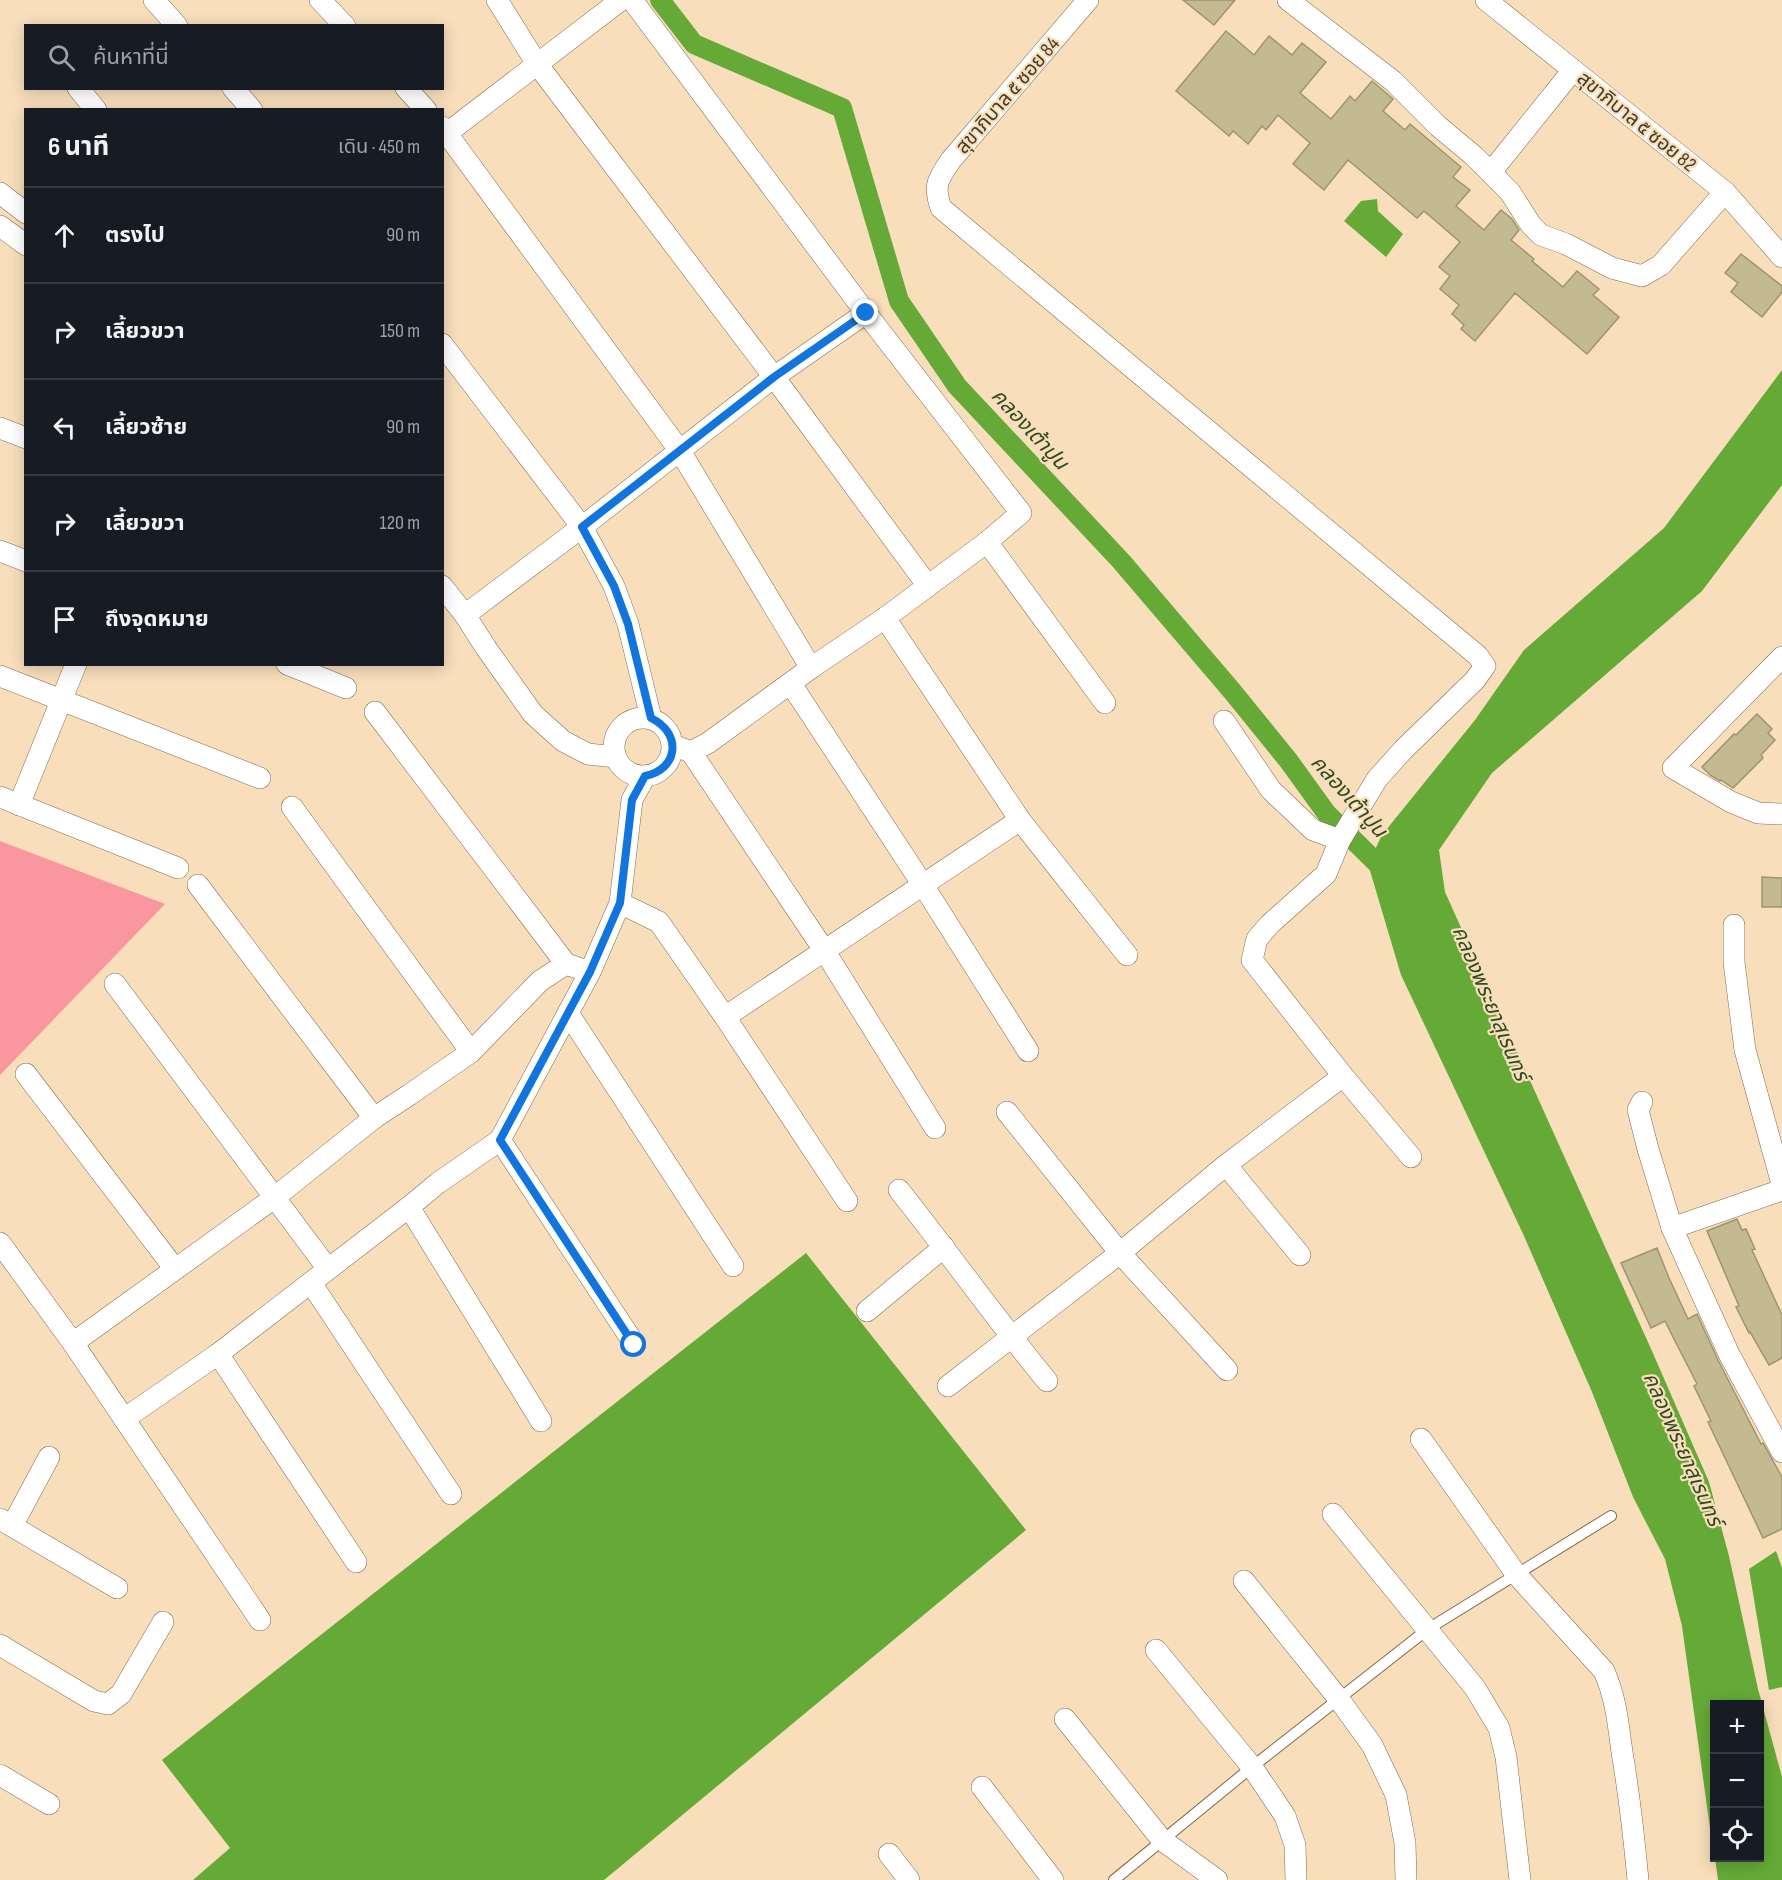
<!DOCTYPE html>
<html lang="th">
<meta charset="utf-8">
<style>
body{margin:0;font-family:"Sofia Sans Condensed","Noto Sans Thai",sans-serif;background:#242831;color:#f1f3f6}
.controls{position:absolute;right:18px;bottom:18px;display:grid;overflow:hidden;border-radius:0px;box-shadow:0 3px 15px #0003}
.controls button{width:54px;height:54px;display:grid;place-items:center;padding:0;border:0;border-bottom:2px solid #363941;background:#171b24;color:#f1f3f6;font:30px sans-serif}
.stop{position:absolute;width:18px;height:18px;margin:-14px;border:4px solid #1275de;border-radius:50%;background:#fff}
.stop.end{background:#1275de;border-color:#fff;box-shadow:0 2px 6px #0008}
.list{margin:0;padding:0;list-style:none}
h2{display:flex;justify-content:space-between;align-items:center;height:78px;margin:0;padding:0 24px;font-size:26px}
h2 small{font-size:20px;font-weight:400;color:#9ea1a6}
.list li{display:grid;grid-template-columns:39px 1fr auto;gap:18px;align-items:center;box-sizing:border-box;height:96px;padding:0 24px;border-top:2px solid #363941}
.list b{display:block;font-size:22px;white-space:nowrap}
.list em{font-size:20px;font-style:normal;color:#9ea1a6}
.icon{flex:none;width:33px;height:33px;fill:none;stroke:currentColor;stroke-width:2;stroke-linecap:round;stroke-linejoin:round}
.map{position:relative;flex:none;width:1782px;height:1880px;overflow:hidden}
.search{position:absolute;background:#171b24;box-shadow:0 3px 15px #0003;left:24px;top:24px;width:420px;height:66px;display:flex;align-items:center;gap:15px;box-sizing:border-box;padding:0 21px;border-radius:0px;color:#9ea1a6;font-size:22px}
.panel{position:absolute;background:#171b24;box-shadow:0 3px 15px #0003;left:24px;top:108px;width:420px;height:558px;border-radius:0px}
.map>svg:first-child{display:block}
.green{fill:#f9969e}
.water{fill:#65aa37}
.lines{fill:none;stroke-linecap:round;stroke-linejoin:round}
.canal{stroke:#65aa37;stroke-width:20}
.building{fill:#c4ba92;stroke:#9e946e;stroke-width:1.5}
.lane-casing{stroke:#826b4c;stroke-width:12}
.street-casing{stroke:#826b4c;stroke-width:22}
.lane{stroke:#fff;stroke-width:10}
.street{stroke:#fff;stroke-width:21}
.route{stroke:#1275de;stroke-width:8}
.labels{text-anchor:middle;stroke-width:4.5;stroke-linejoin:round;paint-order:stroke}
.street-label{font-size:20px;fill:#453b2d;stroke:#f8debb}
.water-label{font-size:21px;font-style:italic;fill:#2f4b1f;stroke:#f8debb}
</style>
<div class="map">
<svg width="1782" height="1880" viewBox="0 0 1782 1880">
<rect width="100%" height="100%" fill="#f8debb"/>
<!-- green -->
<polygon class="green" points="0,841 165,904 0,1075"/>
<!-- water -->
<g class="water">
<polygon points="1377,199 1378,211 1403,234 1386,257 1344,221 1361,201"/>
<polygon points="1782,370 1782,485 1702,591 1492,773 1439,850 1445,892 1652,1351 1709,1482 1729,1556 1758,1689 1782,1777 1782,1880 1718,1880 1715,1858 1760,1858 1760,1704 1714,1704 1714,1857 1682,1626 1665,1559 1633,1497 1592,1392 1524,1236 1401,975 1368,864 1382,835 1475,720 1524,650 1664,528"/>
<polygon points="806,1253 1026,1530 604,1880 193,1880 230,1848 162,1760"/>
<polygon points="1776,1551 1782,1568 1782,1687 1769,1690 1749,1569"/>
</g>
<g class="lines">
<!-- canal -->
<polyline class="canal" points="660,0 694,44 842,108 899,301 957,386 1121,561 1232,691 1288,760 1327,814 1390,876"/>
</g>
<!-- building -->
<g class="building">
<polygon points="1183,0 1235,0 1214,25"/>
<polygon points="1226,31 1254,55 1269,36 1292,55 1302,43 1326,62 1300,93 1331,119 1350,96 1355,101 1372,81 1393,99 1383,111 1405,130 1410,124 1461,167 1453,177 1470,190 1456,206 1484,230 1501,210 1512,219 1519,230 1511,240 1534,259 1532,261 1563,287 1577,271 1599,289 1593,295 1619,317 1587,354 1515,293 1475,341 1461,329 1464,325 1452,314 1459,305 1440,289 1450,276 1439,267 1460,242 1424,211 1417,218 1348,160 1324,190 1293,164 1310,143 1278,115 1266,130 1262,126 1248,144 1233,131 1229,136 1176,91"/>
<polygon points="1741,254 1782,286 1782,292 1762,317 1731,292 1738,283 1725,273"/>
<polygon points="1757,714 1772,729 1768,733 1775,740 1761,755 1763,758 1733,788 1721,780 1720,781 1710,775 1702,767 1734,734 1736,735"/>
<polygon points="1762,877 1782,878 1782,907 1762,907"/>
<polygon points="1737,1219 1742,1230 1746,1229 1755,1249 1752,1250 1782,1315 1782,1358 1769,1365 1750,1332 1749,1333 1736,1307 1739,1306 1707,1231"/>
<polygon points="1657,1248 1669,1278 1688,1319 1697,1314 1718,1360 1761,1444 1763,1443 1782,1477 1782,1529 1763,1538 1708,1422 1711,1421 1694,1386 1697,1384 1674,1339 1665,1321 1651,1328 1621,1263"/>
</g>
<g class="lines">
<!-- lane casing -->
<g class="lane-casing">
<polyline id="lane" points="1114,1880 1252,1767 1428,1629 1611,1516"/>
</g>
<!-- street casing -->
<g class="street-casing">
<g id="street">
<polyline points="154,0 177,26"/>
<polyline points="320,0 345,26"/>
<polyline points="497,0 537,64 774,377 928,586"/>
<polyline points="632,0 866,313 1021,513 987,542 885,618 811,668 708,743 691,752 673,745"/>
<path d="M1088,0L951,160C938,179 933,185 941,208L1478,656L1485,666L1475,680L1403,750L1377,779L1340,840L1326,874L1270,924L1257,939L1252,960L1343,1076L1411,1157"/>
<polyline points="1288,0 1393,81 1438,126 1474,156 1510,192 1531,225 1541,235 1566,244 1612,268 1642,276 1661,265 1725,192"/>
<polyline points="1486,0 1725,192 1782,257"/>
<polyline points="78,88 96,110"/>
<polyline points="233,88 252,110"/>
<polyline points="406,88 426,110"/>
<polyline points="442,127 680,451 811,668"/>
<polyline points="442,137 621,0"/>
<polyline points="1491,172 1573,70"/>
<polyline points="0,193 26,213"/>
<polyline points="0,226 26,245"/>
<polyline points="442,344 582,527 614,586 628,624 651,718"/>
<polyline points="0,428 26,438"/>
<polyline points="987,542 1105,703"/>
<polyline points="0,551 26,561"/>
<polyline points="442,586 465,615 486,648 533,714 563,741 588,754 616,757"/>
<polyline points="465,615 582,527 774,377 866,313"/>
<polyline points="1782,657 1673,768 1731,802 1758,813 1782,814"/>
<polyline points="287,664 346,688"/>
<polyline points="0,676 260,778"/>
<polyline points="791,684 923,885 1028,1051"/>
<polyline points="375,712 566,964"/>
<circle cx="643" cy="747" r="29"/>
<polyline points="1224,721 1271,790 1313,830 1340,840"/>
<polyline points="691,752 824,950 935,1128"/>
<polyline points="0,797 178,868"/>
<polyline points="19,805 76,664"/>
<polyline points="292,807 471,1052"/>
<polyline points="1020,820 1127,955"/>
<polyline points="198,885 374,1118"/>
<polyline points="620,903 659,922 725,1017 847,1201"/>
<polyline points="1734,925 1734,962 1745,1050 1782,1184"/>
<polyline points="115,984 328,1269"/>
<polyline points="568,1013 733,1266"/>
<polyline points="725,1017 1020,820 885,618"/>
<polyline points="26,1074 175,1269"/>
<polyline points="1642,1102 1638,1110 1648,1149 1672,1228 1729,1354 1782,1452"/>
<polyline points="1007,1112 1120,1253 1227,1370"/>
<polyline points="500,1140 635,1345"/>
<polyline points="1226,1165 1300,1255"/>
<path d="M899,1190C949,1253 996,1319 1047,1381"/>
<polyline points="409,1207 541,1421"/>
<polyline points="1672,1228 1782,1190"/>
<polyline points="0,1243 73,1343 260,1620"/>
<polyline points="311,1283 451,1494"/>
<polyline points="867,1311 944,1247"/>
<polyline points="73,1343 274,1198 374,1118 409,1095 471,1052 540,981 566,964 590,972 620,903 632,800 645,776"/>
<polyline points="218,1354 356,1562"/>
<polyline points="948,1386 1120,1253 1226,1165 1343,1076"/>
<polyline points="124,1419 218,1354 409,1207 438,1183 500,1140 590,972"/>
<path d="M1421,1439L1516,1574L1604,1671C1616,1698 1618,1723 1622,1752C1629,1794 1634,1837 1638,1880"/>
<polyline points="1333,1514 1475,1688 1499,1728 1506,1757 1520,1880"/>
<polyline points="0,1519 117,1588"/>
<polyline points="12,1526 49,1457"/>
<polyline points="1244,1581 1338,1698 1372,1745 1396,1795 1405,1843 1406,1880"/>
<polyline points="0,1645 94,1701 108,1704 121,1694 163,1622"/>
<polyline points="1156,1650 1252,1767 1285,1816 1295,1845 1296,1880"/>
<polyline points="1065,1719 1162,1840 1217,1880"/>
<polyline points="0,1775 49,1804"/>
<polyline points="982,1787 1053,1880"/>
<polyline points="889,1854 909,1880"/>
</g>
</g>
<!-- lane -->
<use href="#lane" class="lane"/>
<!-- street -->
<use href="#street" class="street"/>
</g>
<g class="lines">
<!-- route -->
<path class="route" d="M634,1345L500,1140L590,972L620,903L632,800L645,776C679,769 682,733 651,718L628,624L614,586L582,527L774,377L866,313"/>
</g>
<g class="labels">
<!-- street labels -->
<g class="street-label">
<text transform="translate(1007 95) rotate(-49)" y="7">สุขาภิบาล ๕ ซอย 84</text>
<text transform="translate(1637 121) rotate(39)" y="7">สุขาภิบาล ๕ ซอย 82</text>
</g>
<!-- water labels -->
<g class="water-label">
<text transform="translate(1030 429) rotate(47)" y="7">คลองเต้าปูน</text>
<text transform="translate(1349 796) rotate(48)" y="7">คลองเต้าปูน</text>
<text transform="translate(1491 1003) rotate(67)" y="7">คลองพระยาสุเรนทร์</text>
<text transform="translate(1683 1449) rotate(66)" y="7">คลองพระยาสุเรนทร์</text>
</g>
</g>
</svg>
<div class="controls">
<button>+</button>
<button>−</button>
<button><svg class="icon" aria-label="locate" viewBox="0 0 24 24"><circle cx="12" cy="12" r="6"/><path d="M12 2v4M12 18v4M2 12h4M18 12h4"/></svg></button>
</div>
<div class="stop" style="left:634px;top:1345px"></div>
<div class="stop end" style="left:866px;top:313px"></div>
<div class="search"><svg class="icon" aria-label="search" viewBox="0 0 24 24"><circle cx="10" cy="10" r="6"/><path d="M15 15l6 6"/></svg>ค้นหาที่นี่</div>
<section class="panel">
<h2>6 นาที<small>เดิน · 450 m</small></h2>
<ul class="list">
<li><svg class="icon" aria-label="ahead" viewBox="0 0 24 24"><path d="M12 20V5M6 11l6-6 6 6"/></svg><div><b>ตรงไป</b></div><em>90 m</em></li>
<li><svg class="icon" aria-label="right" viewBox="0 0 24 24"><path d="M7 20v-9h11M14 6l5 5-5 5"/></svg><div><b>เลี้ยวขวา</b></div><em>150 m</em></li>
<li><svg class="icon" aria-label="left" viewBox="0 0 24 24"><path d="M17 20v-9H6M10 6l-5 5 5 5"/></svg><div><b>เลี้ยวซ้าย</b></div><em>90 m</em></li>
<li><svg class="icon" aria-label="right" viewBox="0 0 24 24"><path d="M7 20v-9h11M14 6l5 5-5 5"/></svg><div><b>เลี้ยวขวา</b></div><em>120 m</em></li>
<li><svg class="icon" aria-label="arrive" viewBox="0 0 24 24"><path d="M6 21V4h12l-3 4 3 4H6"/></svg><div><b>ถึงจุดหมาย</b></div></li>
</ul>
</section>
</div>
